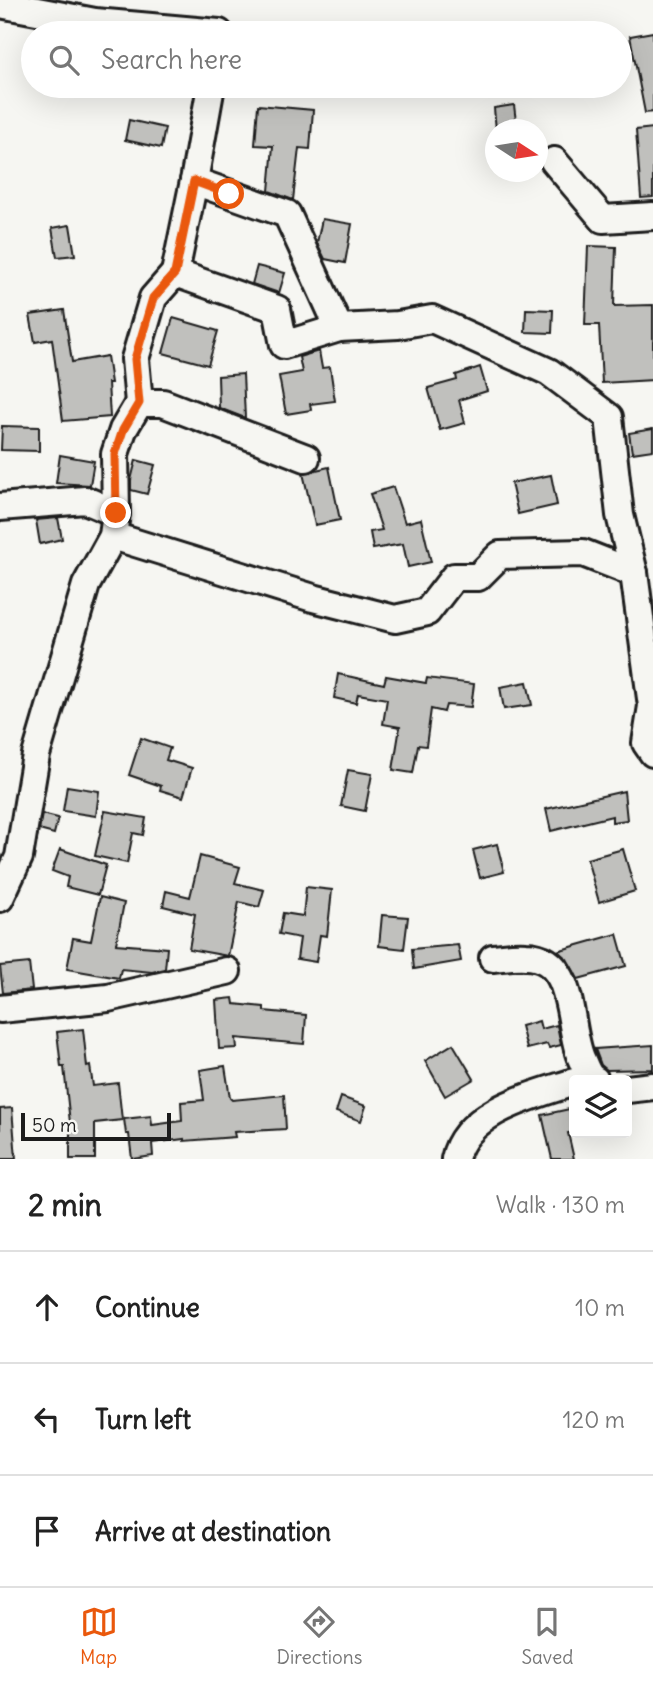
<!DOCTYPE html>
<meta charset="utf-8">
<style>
body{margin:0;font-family:Delius,sans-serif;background:#f2f2f2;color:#222}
.controls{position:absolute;right:21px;bottom:21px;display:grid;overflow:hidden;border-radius:7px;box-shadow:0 7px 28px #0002}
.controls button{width:63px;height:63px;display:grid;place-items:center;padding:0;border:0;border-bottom:2px solid #e0e0e0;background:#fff;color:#222;font:35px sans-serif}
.compass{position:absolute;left:485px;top:119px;width:63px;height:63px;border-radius:50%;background:#fff;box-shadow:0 7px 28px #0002;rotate:102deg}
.scale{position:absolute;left:21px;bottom:18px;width:150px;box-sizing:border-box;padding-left:7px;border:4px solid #1c1c1c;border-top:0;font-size:19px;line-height:24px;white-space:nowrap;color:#1c1c1c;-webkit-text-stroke:5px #f6f6f2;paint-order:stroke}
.stop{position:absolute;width:21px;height:21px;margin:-16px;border:5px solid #ea580c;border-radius:50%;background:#fff}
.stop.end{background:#ea580c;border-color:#fff;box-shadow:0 2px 7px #0008}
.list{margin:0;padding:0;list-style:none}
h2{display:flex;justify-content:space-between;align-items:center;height:91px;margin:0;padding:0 28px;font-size:30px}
h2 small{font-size:23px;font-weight:400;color:#767676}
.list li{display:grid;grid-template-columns:46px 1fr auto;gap:21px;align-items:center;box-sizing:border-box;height:112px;padding:0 28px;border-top:2px solid #e0e0e0}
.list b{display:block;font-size:26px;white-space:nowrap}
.list em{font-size:23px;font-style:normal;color:#767676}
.icon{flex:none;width:38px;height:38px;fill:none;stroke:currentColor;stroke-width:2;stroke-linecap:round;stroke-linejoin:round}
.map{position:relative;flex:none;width:653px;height:1159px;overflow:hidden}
.search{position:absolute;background:#fff;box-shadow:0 7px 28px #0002;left:21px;right:21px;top:21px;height:77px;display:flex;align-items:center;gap:18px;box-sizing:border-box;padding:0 24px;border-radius:38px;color:#767676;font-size:26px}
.sheet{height:427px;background:#fff}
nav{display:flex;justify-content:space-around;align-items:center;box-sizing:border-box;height:98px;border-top:2px solid #e0e0e0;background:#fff;font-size:19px;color:#767676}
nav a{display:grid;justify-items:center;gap:4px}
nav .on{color:#ea580c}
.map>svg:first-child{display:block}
.building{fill:#c0c0bd;stroke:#1c1c1c;stroke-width:2}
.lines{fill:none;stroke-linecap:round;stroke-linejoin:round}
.minor-casing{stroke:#1c1c1c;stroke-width:32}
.minor{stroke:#f6f6f2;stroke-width:26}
.route{stroke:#ea580c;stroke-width:9}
</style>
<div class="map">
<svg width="653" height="1159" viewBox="0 0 653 1159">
<rect width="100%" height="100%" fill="#f6f6f2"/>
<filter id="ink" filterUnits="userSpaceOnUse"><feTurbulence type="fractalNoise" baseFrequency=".0143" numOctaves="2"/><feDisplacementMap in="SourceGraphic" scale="14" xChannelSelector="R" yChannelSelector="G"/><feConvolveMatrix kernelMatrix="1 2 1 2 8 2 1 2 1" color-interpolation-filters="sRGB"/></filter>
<g filter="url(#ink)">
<!-- building -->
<g class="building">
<polygon points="653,32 653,112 645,113 630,36"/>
<polygon points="258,105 313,110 310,149 299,148 293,200 269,191 273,146 255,145"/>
<polygon points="514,105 517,130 496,130 494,108"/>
<polygon points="129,120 165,128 161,148 125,140"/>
<polygon points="653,128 653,197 641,198 636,130"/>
<polygon points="322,219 352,224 345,263 325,259 317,243"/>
<polygon points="70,225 75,255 57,257 52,228"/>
<polygon points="588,246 616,247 614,306 653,305 653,380 602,383 599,325 585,325"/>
<polygon points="257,266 285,273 279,293 252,284"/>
<polygon points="526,309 553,310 552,333 525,332"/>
<polygon points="64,310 72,362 107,356 111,383 108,383 110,417 63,421 52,339 35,342 30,315"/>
<polygon points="173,318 218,331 208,365 163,353"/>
<polygon points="319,351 322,368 330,367 335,401 310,404 311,410 286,414 279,376 302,372 299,357"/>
<polygon points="480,367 487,391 459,400 465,423 440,430 428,388 457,380 456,375"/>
<polygon points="243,374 245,418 219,408 218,376"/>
<polygon points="2,426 39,427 39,451 1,450"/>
<polygon points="653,429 653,450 632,453 629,433"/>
<polygon points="60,455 94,461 90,485 56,483"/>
<polygon points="136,460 155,465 147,494 131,490 131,480"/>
<polygon points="329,467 340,520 315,525 303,473"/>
<polygon points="551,475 557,505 518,514 511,483"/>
<polygon points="393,487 405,523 421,519 431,562 408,567 403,544 373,549 370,532 382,530 370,494"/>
<polygon points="58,518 62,539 40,544 36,520"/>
<polygon points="338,674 384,684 386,676 426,683 427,678 474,684 471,707 446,705 444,712 431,709 426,746 418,745 413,773 393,770 400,727 383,724 387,699 358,694 356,703 334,698"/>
<polygon points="527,682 532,705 504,709 500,687"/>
<polygon points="141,738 170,748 166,760 192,768 183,797 160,790 161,786 129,775"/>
<polygon points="348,770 372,774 365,811 341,806"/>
<polygon points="67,786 99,791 96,816 63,811"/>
<polygon points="624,791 627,820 612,822 612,816 551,831 546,809"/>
<polygon points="105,811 146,818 143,835 133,833 127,863 95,856"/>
<polygon points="42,814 58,818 54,834 39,830"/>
<polygon points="497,844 504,872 480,878 473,850"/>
<polygon points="60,849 106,865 98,895 66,887 68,877 52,871"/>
<polygon points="623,849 635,891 599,902 587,859"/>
<polygon points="200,856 240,867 235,883 264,890 259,907 239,902 228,956 189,949 195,914 163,906 166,891 190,897"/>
<polygon points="306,887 332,890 327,936 320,935 316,962 297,959 300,938 279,934 283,913 303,916"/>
<polygon points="100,897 124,903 116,944 167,948 165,969 152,972 121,969 119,978 67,969 73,938 91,941"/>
<polygon points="382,915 408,917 404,949 379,946"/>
<polygon points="617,934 626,966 578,979 567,959 557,951"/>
<polygon points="458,945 461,961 414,969 412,949"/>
<polygon points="29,963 32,990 3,993 0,966"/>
<polygon points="233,998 234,1004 264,1007 264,1011 306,1015 304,1044 236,1038 237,1048 219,1049 216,1000"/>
<polygon points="539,1021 541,1029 557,1025 561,1045 549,1048 547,1044 527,1049 521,1026"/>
<polygon points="83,1029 87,1067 90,1066 93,1086 118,1083 122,1120 95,1123 95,1159 70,1159 70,1123 64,1067 61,1067 57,1032"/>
<polygon points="453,1044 474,1079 445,1096 425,1061"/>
<polygon points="653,1045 653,1069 607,1070 601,1065 595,1049"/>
<polygon points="225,1066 230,1098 232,1100 284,1095 286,1129 234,1132 235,1137 184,1141 184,1139 152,1143 153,1156 132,1159 129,1134 126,1134 124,1119 151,1116 152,1125 182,1121 181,1102 204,1100 200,1070"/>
<polygon points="341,1097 366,1106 361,1121 336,1112"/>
<polygon points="12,1108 16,1159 0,1159 0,1109"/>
<polygon points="574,1108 574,1132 568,1133 574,1159 552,1159 542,1115"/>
</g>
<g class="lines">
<!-- minor casing -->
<g class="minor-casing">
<g id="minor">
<polyline points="0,4 95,22 219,33"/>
<polyline points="554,161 603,219 653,216"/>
<polyline points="175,273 194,181"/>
<polyline points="339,328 398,325 432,319 549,372 609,417 620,515 634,573 652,706 646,743 653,753"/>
<polyline points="139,403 135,359 153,298 175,273 277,309 284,345 339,328 287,214 194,181 211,86"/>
<polyline points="0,507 85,500 116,513"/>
<polyline points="113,536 313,598 395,619 427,612 454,577 478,577 500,555 583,553 634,573"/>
<polyline points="0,898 19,857 36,755 86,585 113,536 116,513 115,454 123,430 139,403 163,403 306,458"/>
<path d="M493,958C504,957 515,955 526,956C576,957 567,1025 581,1058C585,1066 587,1076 595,1080"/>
<polyline points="0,1009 108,998 227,971"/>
<polyline points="627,1089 653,1086"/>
<path d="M455,1159C465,1111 535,1095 574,1082"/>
</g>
</g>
<!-- minor -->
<use href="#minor" class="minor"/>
</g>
</g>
<g class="lines" filter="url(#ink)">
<!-- route -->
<polyline class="route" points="116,513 115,454 123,430 139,403 135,359 153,298 175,273 194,181 229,194"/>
</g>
</svg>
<div class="controls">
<button><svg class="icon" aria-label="layers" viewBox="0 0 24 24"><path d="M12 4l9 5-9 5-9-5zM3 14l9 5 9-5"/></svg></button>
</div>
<svg class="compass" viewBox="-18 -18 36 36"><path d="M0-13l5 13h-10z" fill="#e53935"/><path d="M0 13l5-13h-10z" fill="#767676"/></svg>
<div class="scale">50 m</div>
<div class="stop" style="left:229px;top:194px"></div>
<div class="stop end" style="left:116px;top:513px"></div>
<div class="search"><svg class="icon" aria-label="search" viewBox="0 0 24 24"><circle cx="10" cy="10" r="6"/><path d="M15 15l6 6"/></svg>Search here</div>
</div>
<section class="sheet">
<h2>2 min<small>Walk · 130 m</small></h2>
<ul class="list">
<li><svg class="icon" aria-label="ahead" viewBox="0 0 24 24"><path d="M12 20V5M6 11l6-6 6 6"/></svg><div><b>Continue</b></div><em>10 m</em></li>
<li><svg class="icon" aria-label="left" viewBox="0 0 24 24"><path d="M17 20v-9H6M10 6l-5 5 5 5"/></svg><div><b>Turn left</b></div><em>120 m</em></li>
<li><svg class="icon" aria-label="arrive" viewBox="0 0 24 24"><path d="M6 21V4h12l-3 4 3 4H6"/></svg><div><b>Arrive at destination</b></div></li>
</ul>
</section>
<nav>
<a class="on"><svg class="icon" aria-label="map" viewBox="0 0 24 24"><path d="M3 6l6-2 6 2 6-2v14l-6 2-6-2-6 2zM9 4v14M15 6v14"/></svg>Map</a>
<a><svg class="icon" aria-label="directions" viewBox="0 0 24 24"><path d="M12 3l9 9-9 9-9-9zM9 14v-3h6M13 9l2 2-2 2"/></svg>Directions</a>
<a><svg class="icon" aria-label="saved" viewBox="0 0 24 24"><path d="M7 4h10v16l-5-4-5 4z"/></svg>Saved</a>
</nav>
